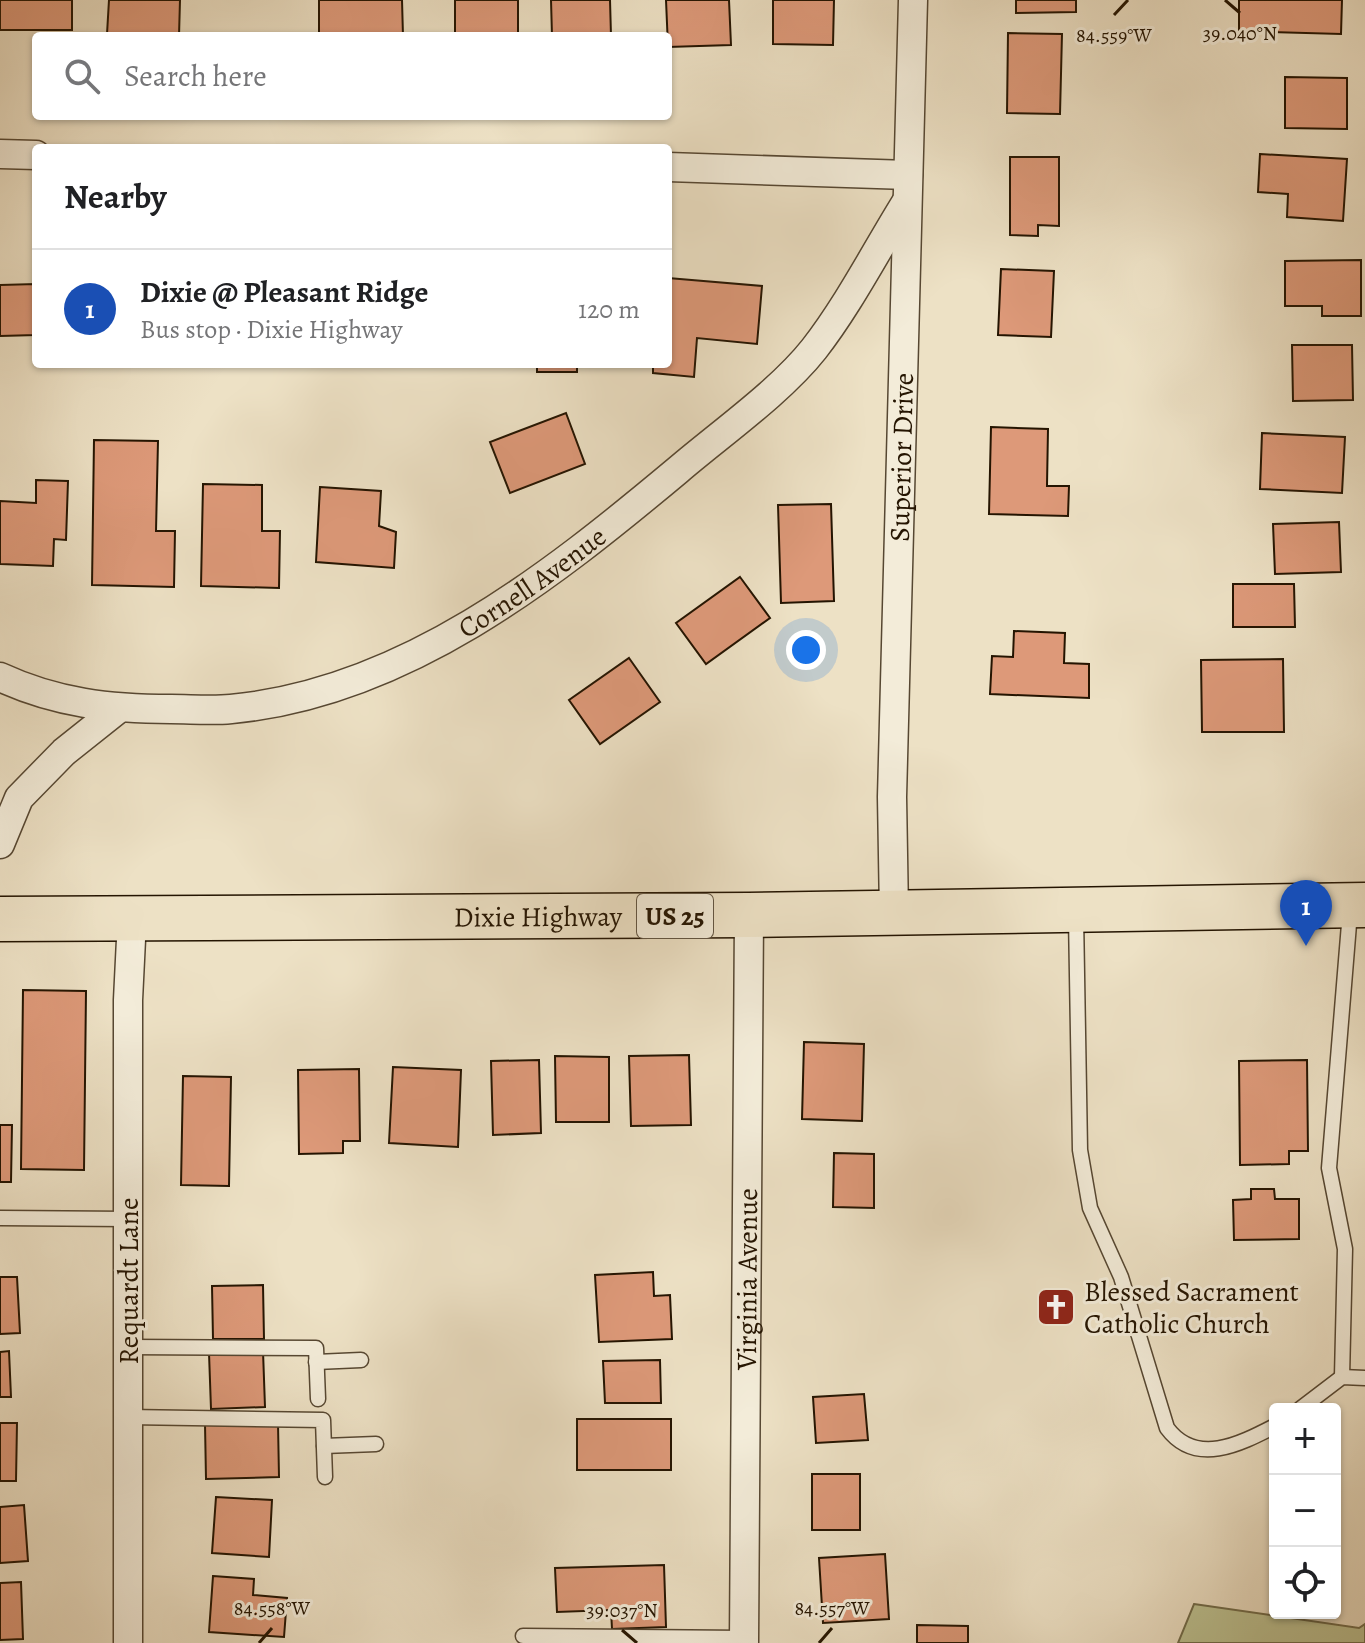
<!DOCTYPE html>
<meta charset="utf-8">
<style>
body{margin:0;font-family:Alegreya,serif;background:#f6f6f6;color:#202124}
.controls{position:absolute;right:24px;bottom:24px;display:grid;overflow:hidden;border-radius:8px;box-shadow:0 2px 6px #0004}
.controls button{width:72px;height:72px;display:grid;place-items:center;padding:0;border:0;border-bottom:2px solid #e0e0e0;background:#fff;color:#202124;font:40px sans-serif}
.you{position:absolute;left:806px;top:650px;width:28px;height:28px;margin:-20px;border:6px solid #fff;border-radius:50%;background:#1a73e8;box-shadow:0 0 0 12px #1a73e833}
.badge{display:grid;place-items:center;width:52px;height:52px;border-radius:50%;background:#0f766e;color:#fff;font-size:26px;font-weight:700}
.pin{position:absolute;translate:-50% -66px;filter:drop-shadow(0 2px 4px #0008)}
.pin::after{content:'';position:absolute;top:42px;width:28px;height:24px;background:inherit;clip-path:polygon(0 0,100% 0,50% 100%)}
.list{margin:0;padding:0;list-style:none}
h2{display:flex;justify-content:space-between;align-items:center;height:104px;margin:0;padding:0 32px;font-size:34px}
h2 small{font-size:26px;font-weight:400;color:#757577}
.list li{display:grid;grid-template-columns:52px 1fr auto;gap:24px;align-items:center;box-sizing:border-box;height:120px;padding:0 32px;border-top:2px solid #e0e0e0}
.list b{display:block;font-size:30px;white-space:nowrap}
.list p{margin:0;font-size:26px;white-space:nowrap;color:#757577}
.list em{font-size:26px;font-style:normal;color:#757577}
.icon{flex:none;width:44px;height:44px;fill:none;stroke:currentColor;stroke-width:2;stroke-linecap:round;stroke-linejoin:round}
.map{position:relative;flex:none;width:1365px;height:1643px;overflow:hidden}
.search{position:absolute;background:#fff;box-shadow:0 2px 6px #0004;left:32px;top:32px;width:640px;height:88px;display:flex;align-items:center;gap:20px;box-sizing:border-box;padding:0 28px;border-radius:8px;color:#757577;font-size:30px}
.panel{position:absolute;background:#fff;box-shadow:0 2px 6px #0004;left:32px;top:144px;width:640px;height:224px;border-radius:8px}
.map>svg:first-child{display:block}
.green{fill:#bcc292;stroke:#706b4a;stroke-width:2}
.building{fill:#dd9979;stroke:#241401;stroke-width:2}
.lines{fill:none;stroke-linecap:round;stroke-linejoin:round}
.lane-casing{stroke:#564732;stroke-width:17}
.street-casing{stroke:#564732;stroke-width:31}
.primary-casing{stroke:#241401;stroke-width:47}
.lane{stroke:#f3ecd9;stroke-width:14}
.street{stroke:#f3ecd9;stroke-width:28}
.primary{stroke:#ede1c5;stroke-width:44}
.ticks{fill:none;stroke:#241401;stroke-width:3}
.labels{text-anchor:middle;stroke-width:6;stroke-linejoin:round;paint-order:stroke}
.shield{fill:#f3ecd9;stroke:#625542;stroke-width:2}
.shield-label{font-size:26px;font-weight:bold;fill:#241401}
.street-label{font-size:28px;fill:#241401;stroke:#f3ecd9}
.poi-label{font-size:28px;fill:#241401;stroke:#f3ecd9;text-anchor:start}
.ticks-label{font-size:20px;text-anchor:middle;fill:#241401;stroke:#f3ecd9;stroke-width:6;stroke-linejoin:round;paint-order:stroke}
</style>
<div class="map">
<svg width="1365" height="1643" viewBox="0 0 1365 1643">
<rect width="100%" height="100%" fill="#ede1c5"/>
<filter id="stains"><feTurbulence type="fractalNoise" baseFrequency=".0025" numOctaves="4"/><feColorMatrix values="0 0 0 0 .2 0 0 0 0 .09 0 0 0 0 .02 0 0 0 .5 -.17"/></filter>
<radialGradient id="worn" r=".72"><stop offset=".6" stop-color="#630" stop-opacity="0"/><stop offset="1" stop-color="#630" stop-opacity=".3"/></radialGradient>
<!-- green -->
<polygon class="green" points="1194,1604 1359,1628 1365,1624 1365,1643 1178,1643"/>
<!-- building -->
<g class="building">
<rect x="0" y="0" width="72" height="30"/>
<polygon points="109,0 180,0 179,36 107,34"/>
<polygon points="319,0 402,0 403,36 319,36"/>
<rect x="455" y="0" width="63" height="36"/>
<polygon points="551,0 610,0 611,36 552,36"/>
<polygon points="666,0 729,0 731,45 668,47"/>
<polygon points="773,0 834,0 833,45 773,44"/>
<polygon points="1016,0 1076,0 1076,12 1016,13"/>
<polygon points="1239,0 1342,0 1341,34 1239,31"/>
<polygon points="1008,33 1062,34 1060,114 1007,113"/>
<polygon points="1285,77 1347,78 1347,129 1285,128"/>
<polygon points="1260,154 1347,159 1343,221 1287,217 1288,194 1258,192"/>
<polygon points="1010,157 1059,157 1059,226 1038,225 1038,236 1010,235"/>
<polygon points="1361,260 1361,316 1322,316 1322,306 1285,306 1285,261"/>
<polygon points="1001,269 1054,271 1051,337 998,335"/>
<polygon points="668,278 762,286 757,344 697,338 694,377 653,373 653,364 668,364"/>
<polygon points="36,284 36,335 0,336 0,285"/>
<polygon points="1292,345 1352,345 1353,400 1293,401"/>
<rect x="537" y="364" width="40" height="8"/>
<polygon points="566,413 585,464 510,493 490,442"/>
<polygon points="991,427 1048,429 1047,486 1069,486 1068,516 989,514"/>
<polygon points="1262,433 1345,437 1342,493 1260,489"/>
<polygon points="94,440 158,441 156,531 175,531 174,587 92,585"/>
<polygon points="36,480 68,481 66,540 54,539 53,566 0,564 0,501 36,503"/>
<polygon points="203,484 262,485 262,531 280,531 279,588 201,586"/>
<polygon points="320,487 381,491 379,526 396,532 394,568 316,562"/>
<polygon points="831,504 834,601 781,603 778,505"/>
<polygon points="1339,522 1341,572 1275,574 1273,524"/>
<polygon points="740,577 770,618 706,664 676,623"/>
<polygon points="1233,584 1294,584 1295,627 1233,627"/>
<polygon points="1014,631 1065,633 1064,663 1089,664 1089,698 990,694 992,656 1013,657"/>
<polygon points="629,658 660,702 600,744 569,700"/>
<polygon points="1283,659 1284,732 1202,732 1201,660"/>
<polygon points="23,990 86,991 84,1170 21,1169"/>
<polygon points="804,1042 864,1044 862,1121 802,1119"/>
<polygon points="689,1055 691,1125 631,1126 629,1056"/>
<polygon points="555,1056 609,1057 609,1122 556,1122"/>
<polygon points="539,1060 541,1133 493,1135 491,1061"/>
<polygon points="1307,1060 1308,1151 1289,1151 1289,1164 1240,1165 1239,1061"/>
<polygon points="393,1067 461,1070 458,1147 389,1143"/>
<polygon points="359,1069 360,1141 343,1141 343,1153 299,1154 298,1070"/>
<polygon points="183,1076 231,1077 229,1186 181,1185"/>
<polygon points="0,1125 12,1125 11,1182 0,1182"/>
<polygon points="834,1153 874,1154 874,1208 833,1207"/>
<polygon points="1251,1189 1274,1189 1275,1199 1299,1199 1299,1239 1234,1240 1233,1200 1251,1199"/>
<polygon points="653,1272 654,1296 670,1295 672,1339 599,1342 595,1275"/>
<polygon points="0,1277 17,1277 20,1333 0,1334"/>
<polygon points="263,1285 264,1339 213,1339 212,1286"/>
<polygon points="9,1351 11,1397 0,1397 0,1352"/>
<polygon points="263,1351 265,1407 211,1409 209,1353"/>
<polygon points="660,1360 661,1403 605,1403 603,1361"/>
<polygon points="864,1394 868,1440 816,1443 813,1397"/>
<rect x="577" y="1419" width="94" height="51"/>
<polygon points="0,1423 17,1423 16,1481 0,1481"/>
<polygon points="278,1423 279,1477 206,1479 205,1424"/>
<rect x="812" y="1474" width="48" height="56"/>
<polygon points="216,1497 272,1500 269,1557 212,1553"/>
<polygon points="24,1505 28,1561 0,1563 0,1507"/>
<polygon points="885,1554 889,1619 823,1623 819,1558"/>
<polygon points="664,1565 666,1627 612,1629 611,1610 557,1612 555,1568"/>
<polygon points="213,1576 254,1579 253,1595 287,1598 284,1637 209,1632"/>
<polygon points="21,1582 23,1639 0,1640 0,1583"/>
<polygon points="917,1625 968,1626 968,1643 917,1643"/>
</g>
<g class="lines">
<!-- lane casing -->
<g class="lane-casing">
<g id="lane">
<path d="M1076,916L1080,1150L1090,1208L1121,1277L1167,1428C1196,1467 1240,1444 1275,1426"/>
<polyline points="0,1218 129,1219"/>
<polyline points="128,1347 316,1348 318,1399"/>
<polyline points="316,1362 361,1360"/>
<polyline points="1342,1377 1345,1249 1329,1168 1350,912"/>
<polyline points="1300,1409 1342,1377 1365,1378"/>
<polyline points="128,1417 323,1420 325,1477"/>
<polyline points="324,1446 376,1444"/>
<polyline points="523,1636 744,1638"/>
</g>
</g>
<!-- street casing -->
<g class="street-casing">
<g id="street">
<polyline points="0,154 36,155"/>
<polyline points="668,167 908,175"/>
<path id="s1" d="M0,677C56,703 110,709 171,709C190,709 211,711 231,709C404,693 550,577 678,470C720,434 780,392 814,349C849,304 877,249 907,201"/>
<polyline points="0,844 19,798 64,752 118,709"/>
<path id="s2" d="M894,913L892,797L913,0"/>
<polyline points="128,1643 128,1000 132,919"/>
<path id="s3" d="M744,1643L749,915"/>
</g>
</g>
<!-- primary casing -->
<g class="primary-casing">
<g id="primary">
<path id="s4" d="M0,919L749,915L1365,905"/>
</g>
</g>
<!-- lane -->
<use href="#lane" class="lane"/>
<!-- street -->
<use href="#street" class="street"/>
<!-- primary -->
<use href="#primary" class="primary"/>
</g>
<!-- ticks -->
<path class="ticks" d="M1225,0L1240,13M1114,15L1128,0M622,1630L637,1643M259,1643L272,1628M819,1643L832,1628"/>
<!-- icons -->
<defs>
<g id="church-square" transform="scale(2)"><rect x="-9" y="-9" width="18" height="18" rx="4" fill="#8f2418" stroke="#f3ecd9"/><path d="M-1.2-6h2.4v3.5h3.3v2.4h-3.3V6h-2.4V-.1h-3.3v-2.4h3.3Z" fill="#fff"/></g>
</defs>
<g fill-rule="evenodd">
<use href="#church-square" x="1056" y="1307"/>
</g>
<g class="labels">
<!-- shield labels -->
<rect class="shield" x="637" y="894" width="76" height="44" rx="6"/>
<g class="shield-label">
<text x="675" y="925">US 25</text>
</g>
<!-- street labels -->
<g class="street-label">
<text dy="10" stroke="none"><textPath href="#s2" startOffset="456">Superior Drive</textPath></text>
<text dy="10" stroke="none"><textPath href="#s1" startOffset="566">Cornell Avenue</textPath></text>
<text dy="10" stroke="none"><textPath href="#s4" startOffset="538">Dixie Highway</textPath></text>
<text dy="10" stroke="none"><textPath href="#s3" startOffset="364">Virginia Avenue</textPath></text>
<text transform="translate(128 1281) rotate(-90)" y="10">Requardt Lane</text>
</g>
<!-- poi labels -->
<g class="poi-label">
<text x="1084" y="1301">Blessed Sacrament<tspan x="1084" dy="32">Catholic Church</tspan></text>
</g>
</g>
<g class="ticks-label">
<text x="1240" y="40">39.040°N</text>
<text x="1114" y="42">84.559°W</text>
<text x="272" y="1615">84.558°W</text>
<text x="832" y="1615">84.557°W</text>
<text x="622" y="1617">39.037°N</text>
</g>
<rect width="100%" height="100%" filter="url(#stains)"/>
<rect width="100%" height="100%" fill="url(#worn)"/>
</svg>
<div class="controls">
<button>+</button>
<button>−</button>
<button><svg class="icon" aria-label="locate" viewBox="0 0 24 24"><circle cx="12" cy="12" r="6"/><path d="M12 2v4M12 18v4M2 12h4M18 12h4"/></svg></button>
</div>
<div class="you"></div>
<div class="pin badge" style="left:1306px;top:946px;background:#1a4fb4">1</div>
<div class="search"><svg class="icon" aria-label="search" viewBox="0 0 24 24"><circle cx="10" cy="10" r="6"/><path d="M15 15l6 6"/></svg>Search here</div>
<section class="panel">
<h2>Nearby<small></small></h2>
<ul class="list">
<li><span class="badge" style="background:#1a4fb4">1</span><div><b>Dixie @ Pleasant Ridge</b><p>Bus stop · Dixie Highway</p></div><em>120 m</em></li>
</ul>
</section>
</div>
